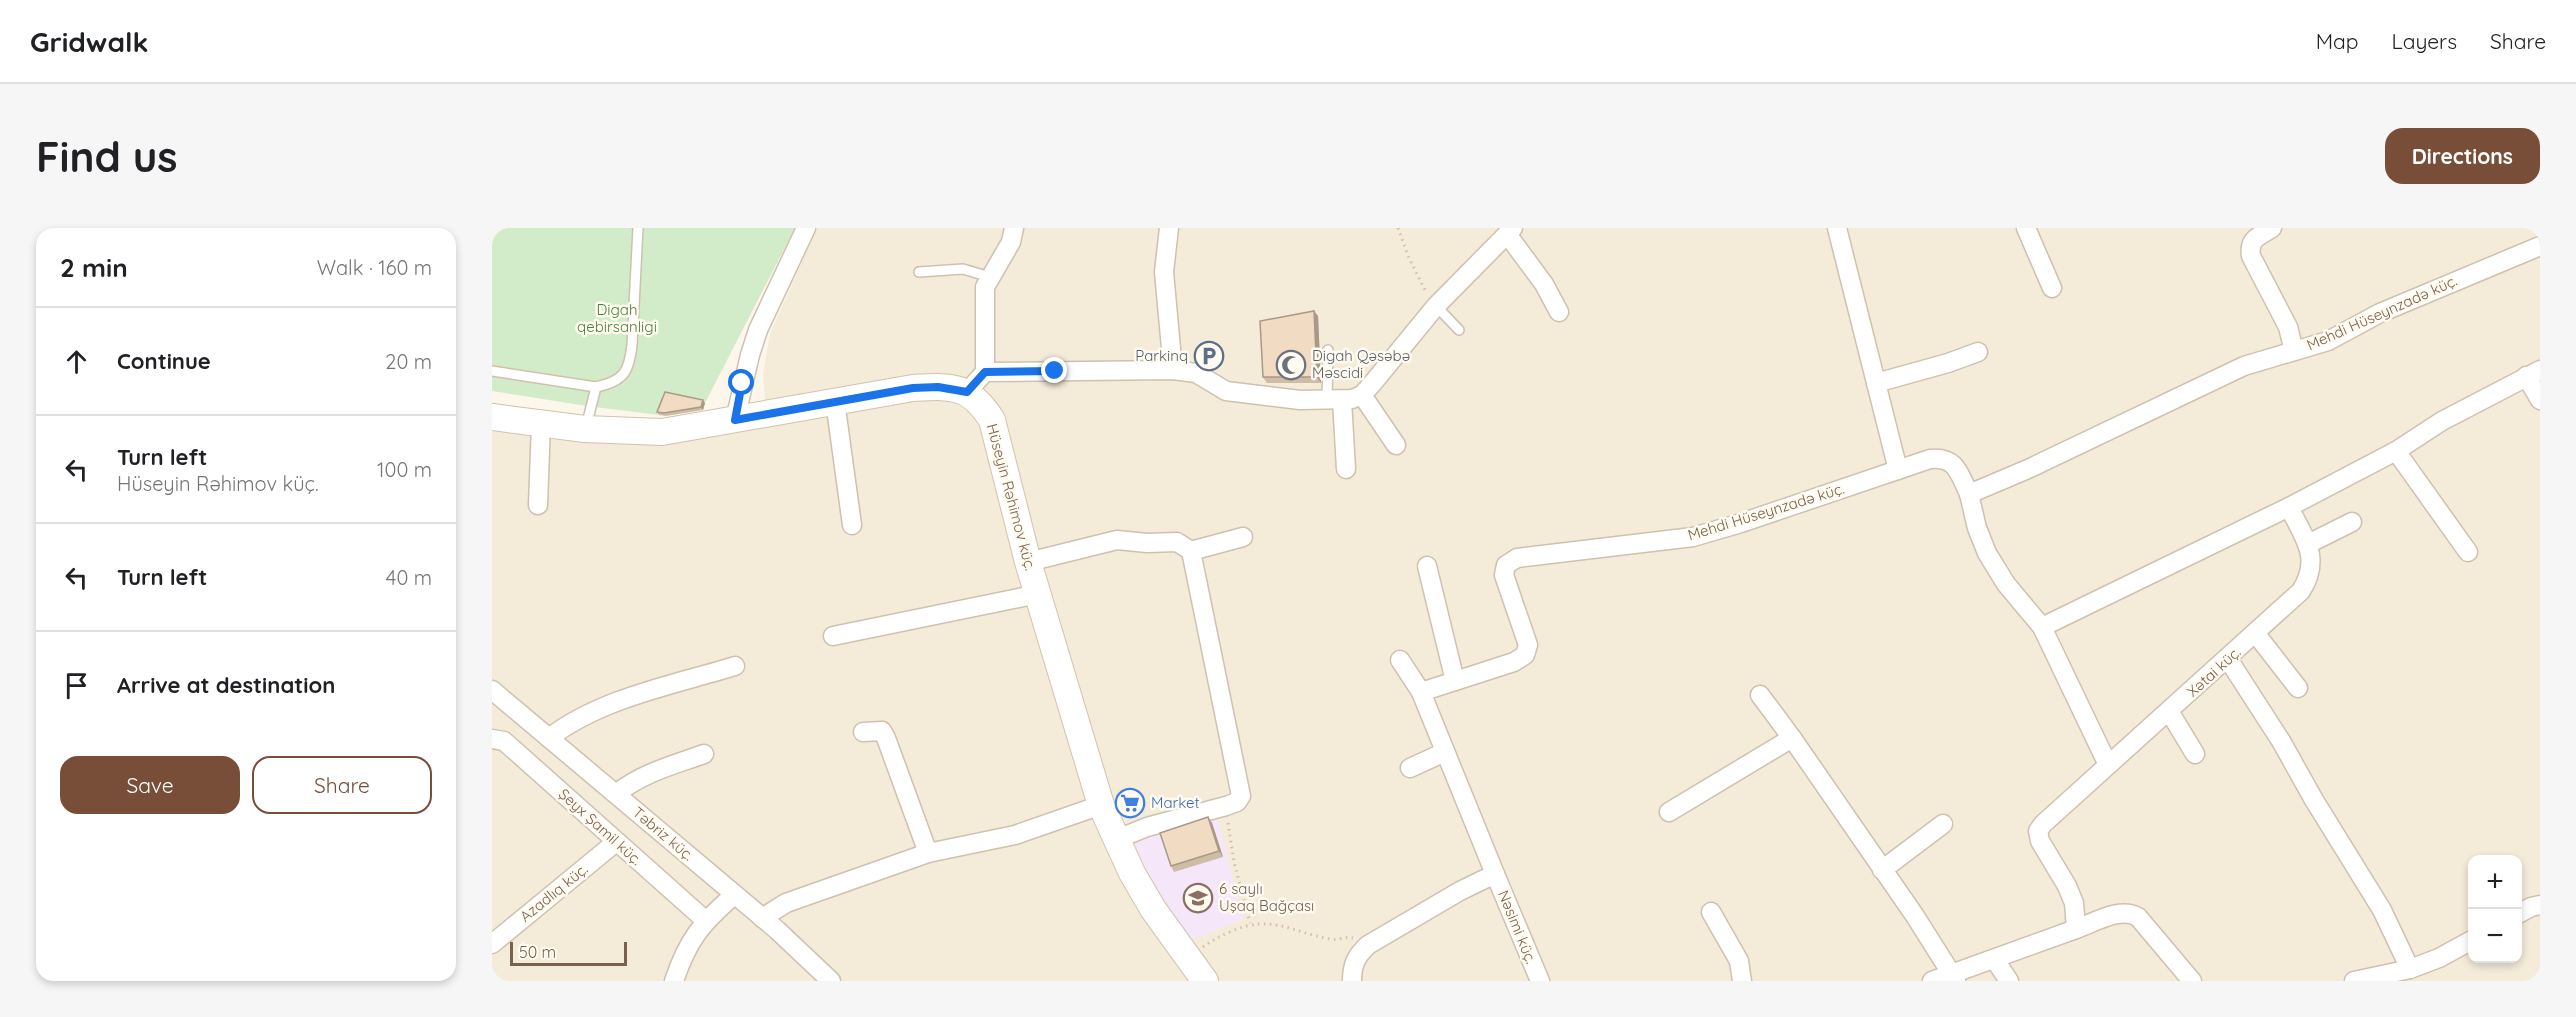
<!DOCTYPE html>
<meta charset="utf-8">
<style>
body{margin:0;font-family:Quicksand,sans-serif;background:#f6f6f6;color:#202124}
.controls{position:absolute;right:18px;bottom:18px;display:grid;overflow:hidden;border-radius:12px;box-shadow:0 3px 9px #0003}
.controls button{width:54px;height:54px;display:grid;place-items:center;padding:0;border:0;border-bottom:2px solid #e0e0e0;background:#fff;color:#202124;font:30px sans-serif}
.scale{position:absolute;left:18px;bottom:15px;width:117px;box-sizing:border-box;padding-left:6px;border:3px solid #78614d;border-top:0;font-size:16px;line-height:21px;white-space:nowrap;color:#78614d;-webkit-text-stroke:4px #fffbf1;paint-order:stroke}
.stop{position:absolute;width:18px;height:18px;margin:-14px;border:4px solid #1a73e8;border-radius:50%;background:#fff}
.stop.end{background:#1a73e8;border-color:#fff;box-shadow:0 2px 6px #0008}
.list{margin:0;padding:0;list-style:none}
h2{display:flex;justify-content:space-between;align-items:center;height:78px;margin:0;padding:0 24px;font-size:26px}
h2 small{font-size:20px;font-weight:400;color:#757577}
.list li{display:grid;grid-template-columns:39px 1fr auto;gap:18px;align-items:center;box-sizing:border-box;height:108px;padding:0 24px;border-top:2px solid #e0e0e0}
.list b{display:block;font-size:22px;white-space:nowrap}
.list p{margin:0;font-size:20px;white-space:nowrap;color:#757577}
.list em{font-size:20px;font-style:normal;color:#757577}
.actions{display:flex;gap:12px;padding:18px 24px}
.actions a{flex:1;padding:14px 0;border:2px solid #784e39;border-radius:18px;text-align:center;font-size:21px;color:#784e39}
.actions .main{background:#784e39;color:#fff}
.icon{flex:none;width:33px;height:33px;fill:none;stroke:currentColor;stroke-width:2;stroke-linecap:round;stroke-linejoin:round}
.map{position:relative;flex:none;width:2048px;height:753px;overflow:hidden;border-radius:18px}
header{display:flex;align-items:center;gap:36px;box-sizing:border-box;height:84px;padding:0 30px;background:#fff;border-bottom:2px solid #e0e0e0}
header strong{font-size:28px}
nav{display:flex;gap:33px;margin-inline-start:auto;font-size:21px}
.intro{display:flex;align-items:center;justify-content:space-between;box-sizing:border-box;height:144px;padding:0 36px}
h1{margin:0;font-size:42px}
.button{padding:15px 27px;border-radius:18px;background:#784e39;color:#fff;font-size:21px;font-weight:700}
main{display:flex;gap:36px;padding:0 36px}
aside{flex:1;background:#fff;border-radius:18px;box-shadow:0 3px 9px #0003}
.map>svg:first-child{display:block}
.residential{fill:#f4ebd9;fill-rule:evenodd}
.education{fill:#f5e7f9}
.green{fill:#d2ebc8}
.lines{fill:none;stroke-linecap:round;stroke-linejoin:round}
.lane-casing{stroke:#cfc1af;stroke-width:12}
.street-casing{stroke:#cfc1af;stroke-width:21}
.secondary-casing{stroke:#d2c2ad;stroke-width:28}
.path{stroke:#d7bea5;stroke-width:3;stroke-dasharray:1.5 4.5;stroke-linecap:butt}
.lane{stroke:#fff;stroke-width:9}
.street{stroke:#fff;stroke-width:18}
.secondary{stroke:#fff;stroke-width:26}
.wall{fill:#cfbca7}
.shaded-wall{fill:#a99988}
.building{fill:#f1dbc2;stroke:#a99988;stroke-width:1.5}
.route{stroke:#1a73e8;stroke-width:8}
.labels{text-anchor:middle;stroke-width:5;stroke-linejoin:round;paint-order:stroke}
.park-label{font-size:15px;fill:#4f7d45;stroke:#fffbf1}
.street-label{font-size:15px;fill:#78614d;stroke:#fffbf1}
.service-label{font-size:15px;fill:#4e5e75;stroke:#fffbf1;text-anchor:end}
.worship-label{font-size:15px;fill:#5b616d;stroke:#fffbf1;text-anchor:start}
.shop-label{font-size:15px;fill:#366cbe;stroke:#fffbf1;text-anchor:start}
.education-label{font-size:15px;fill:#785e54;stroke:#fffbf1;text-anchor:start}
</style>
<header>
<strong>Gridwalk</strong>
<nav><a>Map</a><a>Layers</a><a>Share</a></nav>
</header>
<div class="intro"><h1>Find us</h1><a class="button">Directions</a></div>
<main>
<aside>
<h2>2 min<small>Walk · 160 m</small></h2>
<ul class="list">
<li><svg class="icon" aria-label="ahead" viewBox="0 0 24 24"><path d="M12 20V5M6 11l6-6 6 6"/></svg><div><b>Continue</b></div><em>20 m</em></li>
<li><svg class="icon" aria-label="left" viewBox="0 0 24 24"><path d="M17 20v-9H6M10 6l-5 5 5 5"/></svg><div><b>Turn left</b><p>Hüseyin Rəhimov küç.</p></div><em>100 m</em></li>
<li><svg class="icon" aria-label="left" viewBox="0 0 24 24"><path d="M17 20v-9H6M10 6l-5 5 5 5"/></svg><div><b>Turn left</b></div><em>40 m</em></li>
<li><svg class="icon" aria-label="arrive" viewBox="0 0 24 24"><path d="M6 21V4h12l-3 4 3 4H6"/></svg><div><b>Arrive at destination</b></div></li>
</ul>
<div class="actions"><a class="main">Save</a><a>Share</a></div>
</aside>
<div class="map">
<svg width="2048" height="753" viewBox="0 0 2048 753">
<rect width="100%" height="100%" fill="#fcf7ea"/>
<!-- residential -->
<path class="residential" d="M325,0H2048V753H0V196L142,216L174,214L275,197L271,146L278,106ZM1980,632H2026V730H1980Z"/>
<!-- education -->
<polygon class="education" points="725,587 751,691 694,714 654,649 642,612"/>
<!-- green -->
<polygon class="green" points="0,0 303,0 213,175 175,167 167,187 95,178 0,163"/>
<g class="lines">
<!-- lane casing -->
<g class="lane-casing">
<g id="lane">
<polyline points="427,44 471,41 498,49"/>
<polyline points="944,78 967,102"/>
<path d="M0,143L104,159C132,153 137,144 140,117L146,0"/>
<polyline points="835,172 836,122"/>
<polyline points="94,199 104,159"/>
</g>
</g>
<!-- street casing -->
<g class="street-casing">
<g id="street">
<polyline points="677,0 672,44 681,142"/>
<polyline points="1345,0 1406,242"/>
<polyline points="1534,0 1560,60"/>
<path d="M1780,0C1767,8 1756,11 1759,28L1796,99L1802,123"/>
<polyline points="1015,6 1052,56 1067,84"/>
<polyline points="493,144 493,59 519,14 522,0"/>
<polyline points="2034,148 2048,172"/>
<polyline points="1384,155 1456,135 1486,124"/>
<polyline points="475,164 493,144 681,142 704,145 734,163 808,172 860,171 870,167 880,156 944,78 1021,0"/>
<polyline points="870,167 904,217"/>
<polyline points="850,172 854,241"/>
<polyline points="343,173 360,297"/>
<polyline points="243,192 258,127 266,102 314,0"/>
<polyline points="1904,223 1976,324"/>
<polyline points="1477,266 1485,300 1495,325 1514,356 1550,399 1616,537"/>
<polyline points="46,277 49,195"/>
<polyline points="1816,316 1860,294"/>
<polyline points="699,323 751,309"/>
<polyline points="536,334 625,312 655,315 685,314 699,323 749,568 745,574 734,578 655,599 623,612"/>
<polyline points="935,338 963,453"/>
<polyline points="1550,399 1797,279"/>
<polyline points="1764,406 1806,460"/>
<polyline points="341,408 546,366"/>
<polyline points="1736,431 1789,513 1822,572 1890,682 1918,741"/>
<polyline points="908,432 929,464"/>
<polyline points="0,462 285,702 339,753"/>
<polyline points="1268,467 1300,510"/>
<polyline points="1677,483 1703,526"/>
<polyline points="371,504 390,503 394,510 436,625"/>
<path d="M57,510C109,470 181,457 243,438"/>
<polyline points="0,511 12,513 213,692"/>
<polyline points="918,540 953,524"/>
<path d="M124,566C150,545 181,537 212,526"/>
<polyline points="1177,584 1300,510 1423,688 1464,753"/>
<polyline points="1390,642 1451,596"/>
<polyline points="1003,646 1048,753"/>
<polyline points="1219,684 1247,733 1250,753"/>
<polyline points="2026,686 2039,679 2048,677"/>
<polyline points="270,690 294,675 436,625 523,607 609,577"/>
<path d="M1584,701C1602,695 1628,678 1646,689L1700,753"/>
<polyline points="0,716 124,614"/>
<polyline points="1503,732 1517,753"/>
<path d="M182,753C196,711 210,695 242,667"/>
<path d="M860,753C860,737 864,728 876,717L968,663L1003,646L929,464L1022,434L1033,427L1036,417L1012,347L1014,337L1025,330L1201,309L1249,295L1438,231C1464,228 1467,245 1477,266L1536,241L1752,138L1836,113L1888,85L2048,18"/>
<path d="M1440,753L1584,701L1582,675L1575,658L1548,613L1546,603L1551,596L1809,363C1830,330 1812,310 1797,279L1904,223L1950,193L2048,142"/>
<polyline points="1862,753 1918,741 1947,730 1980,712"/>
</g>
</g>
<!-- secondary casing -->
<g class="secondary-casing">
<path id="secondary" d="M0,189L93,201L170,204L421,160C460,158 477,156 500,192L536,334L609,577L640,645L661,681L713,753"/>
</g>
<!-- path -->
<g class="path">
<polyline points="906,0 917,30 934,64"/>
<polyline points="736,595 742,634 758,695"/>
<path d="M711,719C720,712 729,708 740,703C780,686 799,704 838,711C846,713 853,708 861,710"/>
</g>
<!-- lane -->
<use href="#lane" class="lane"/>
<!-- street -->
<use href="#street" class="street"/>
<!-- secondary -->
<use href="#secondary" class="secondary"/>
</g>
<!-- wall -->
<g class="wall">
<polygon points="822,83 826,88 829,155 775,155 771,149"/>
<polygon points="213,175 211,182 174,188 167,187 165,184"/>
<polygon points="716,589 720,595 731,629 682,644 679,638"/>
</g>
<!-- shaded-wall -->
<g class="shaded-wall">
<polygon points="822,83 826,88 829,155 825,149"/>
<polygon points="211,172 213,175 211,182 209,179"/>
<polygon points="716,589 720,595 731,629 727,623"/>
</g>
<!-- building -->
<g class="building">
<polygon points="822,83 825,149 771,149 768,93"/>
<polygon points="173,164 211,172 209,179 172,185 165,184"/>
<polygon points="716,589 727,623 679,638 668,605"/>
</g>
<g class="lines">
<!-- route -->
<polyline class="route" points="250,155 243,192 421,160 446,159 475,164 493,144 563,143"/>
</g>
<!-- icons -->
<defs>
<g id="parking-ring" transform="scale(1.5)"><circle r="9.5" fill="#fffbf1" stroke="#5c6f8a" stroke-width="1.5"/><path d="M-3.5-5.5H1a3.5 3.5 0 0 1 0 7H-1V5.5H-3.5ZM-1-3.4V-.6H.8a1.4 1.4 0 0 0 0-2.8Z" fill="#5c6f8a"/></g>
<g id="mosque-ring" transform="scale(1.5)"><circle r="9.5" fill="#fffbf1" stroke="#6b7280" stroke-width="1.5"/><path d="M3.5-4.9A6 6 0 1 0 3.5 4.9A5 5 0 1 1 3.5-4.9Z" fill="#6b7280"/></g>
<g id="supermarket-ring" transform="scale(1.5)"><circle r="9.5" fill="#fffbf1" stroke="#3f7fe0" stroke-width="1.5"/><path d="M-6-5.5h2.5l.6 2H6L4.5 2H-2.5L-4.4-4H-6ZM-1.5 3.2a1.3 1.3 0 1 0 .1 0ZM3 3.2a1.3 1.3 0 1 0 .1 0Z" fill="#3f7fe0"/></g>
<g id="school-ring" transform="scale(1.5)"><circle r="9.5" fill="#fffbf1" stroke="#8d6e63" stroke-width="1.5"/><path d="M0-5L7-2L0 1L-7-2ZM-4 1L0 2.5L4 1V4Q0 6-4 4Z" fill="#8d6e63"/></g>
</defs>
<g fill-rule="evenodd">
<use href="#parking-ring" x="717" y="128"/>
<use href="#mosque-ring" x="799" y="137"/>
<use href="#supermarket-ring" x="638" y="575"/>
<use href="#school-ring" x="706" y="670"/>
</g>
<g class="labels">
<!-- park labels -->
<g class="park-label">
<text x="125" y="87">Digah<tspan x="125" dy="17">qebirsanligi</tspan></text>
</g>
<!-- street labels -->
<g class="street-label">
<text transform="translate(1890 85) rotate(-24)" y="5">Mehdi Hüseynzadə küç.</text>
<text transform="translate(519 269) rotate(75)" y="5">Hüseyin Rəhimov küç.</text>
<text transform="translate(1274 284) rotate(-17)" y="5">Mehdi Hüseynzadə küç.</text>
<text transform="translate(1722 444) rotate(-42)" y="5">Xətai küç.</text>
<text transform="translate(108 599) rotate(42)" y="5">Şeyx Şamil küç.</text>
<text transform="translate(171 606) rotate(40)" y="5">Təbriz küç.</text>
<text transform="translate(62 665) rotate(-39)" y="5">Azadlıq küç.</text>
<text transform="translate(1025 699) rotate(68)" y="5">Nəsimi küç.</text>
</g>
<!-- service labels -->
<g class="service-label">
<text x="696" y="133">Parkinq</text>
</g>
<!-- worship labels -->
<g class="worship-label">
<text x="820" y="133">Digah Qəsəbə<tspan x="820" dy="17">Məscidi</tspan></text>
</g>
<!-- shop labels -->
<g class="shop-label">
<text x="659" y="580">Market</text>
</g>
<!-- education labels -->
<g class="education-label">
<text x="727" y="666">6 saylı<tspan x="727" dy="17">Uşaq Bağçası</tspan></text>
</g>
</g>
</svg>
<div class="controls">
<button>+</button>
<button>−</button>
</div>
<div class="scale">50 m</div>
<div class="stop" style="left:250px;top:155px"></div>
<div class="stop end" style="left:563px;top:143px"></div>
</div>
</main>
